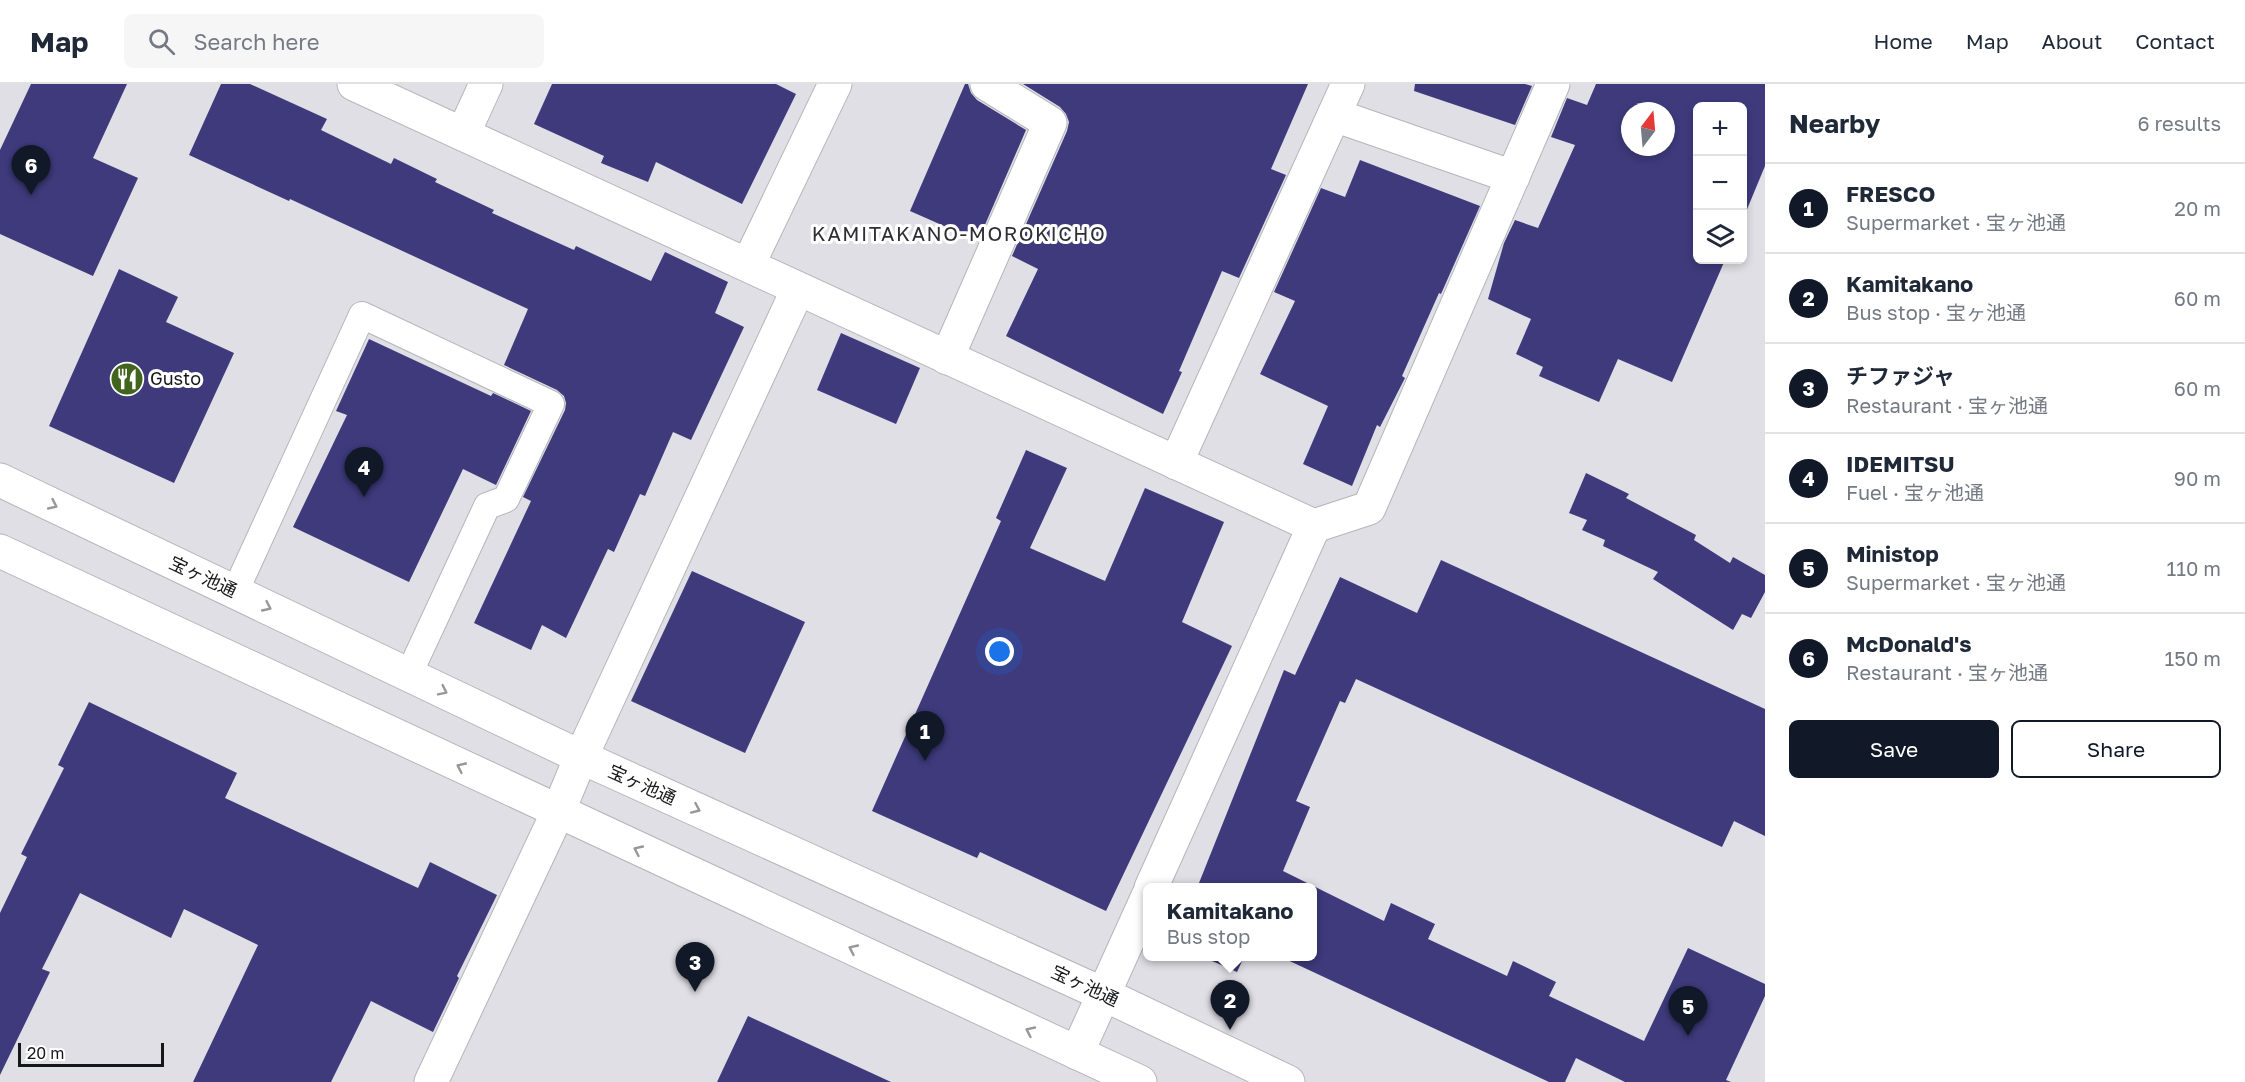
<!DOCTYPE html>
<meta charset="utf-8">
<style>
body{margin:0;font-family:"Golos Text","Noto Sans JP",sans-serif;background:#f6f6f7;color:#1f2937}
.controls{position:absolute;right:18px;top:18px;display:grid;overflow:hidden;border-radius:9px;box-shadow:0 3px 9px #0003}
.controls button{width:54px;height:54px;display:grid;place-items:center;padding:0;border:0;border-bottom:2px solid #e0e1e3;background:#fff;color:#1f2937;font:30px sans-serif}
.compass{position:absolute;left:1621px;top:18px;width:54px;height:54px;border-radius:50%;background:#fff;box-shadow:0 3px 9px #0003;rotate:16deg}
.scale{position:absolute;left:18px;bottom:15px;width:146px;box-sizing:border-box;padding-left:6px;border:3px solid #161719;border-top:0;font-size:16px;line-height:21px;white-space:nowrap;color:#161719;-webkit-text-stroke:4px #fff;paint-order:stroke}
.you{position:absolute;left:1000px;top:568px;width:21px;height:21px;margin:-15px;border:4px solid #fff;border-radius:50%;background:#1a73e8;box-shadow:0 0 0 9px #1a73e833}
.badge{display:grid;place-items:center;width:39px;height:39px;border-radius:50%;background:#111827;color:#fff;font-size:20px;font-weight:700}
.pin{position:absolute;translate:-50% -50px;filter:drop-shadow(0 2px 3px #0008)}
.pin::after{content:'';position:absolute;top:32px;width:21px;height:18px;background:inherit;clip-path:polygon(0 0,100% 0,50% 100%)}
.popup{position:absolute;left:1143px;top:799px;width:174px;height:78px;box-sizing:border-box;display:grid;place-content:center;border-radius:9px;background:#fff;filter:drop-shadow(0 2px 4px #0005);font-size:20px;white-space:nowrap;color:#747a83}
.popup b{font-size:22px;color:#1f2937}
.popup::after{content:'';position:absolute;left:50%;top:100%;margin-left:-12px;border:12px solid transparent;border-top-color:#fff}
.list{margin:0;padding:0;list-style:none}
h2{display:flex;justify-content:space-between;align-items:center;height:78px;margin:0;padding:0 24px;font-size:26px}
h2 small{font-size:20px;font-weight:400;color:#747a83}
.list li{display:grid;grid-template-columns:39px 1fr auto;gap:18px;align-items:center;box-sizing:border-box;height:90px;padding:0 24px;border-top:2px solid #e0e1e3}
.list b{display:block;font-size:22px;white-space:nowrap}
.list p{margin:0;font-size:20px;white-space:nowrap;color:#747a83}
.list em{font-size:20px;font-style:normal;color:#747a83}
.actions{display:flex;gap:12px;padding:18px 24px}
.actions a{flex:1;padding:14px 0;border:2px solid #111827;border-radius:9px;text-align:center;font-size:21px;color:#111827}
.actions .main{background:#111827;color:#fff}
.icon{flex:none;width:33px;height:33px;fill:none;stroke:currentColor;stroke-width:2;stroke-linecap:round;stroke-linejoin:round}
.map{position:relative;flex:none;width:1765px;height:998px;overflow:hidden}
header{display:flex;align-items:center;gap:36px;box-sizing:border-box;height:84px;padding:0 30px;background:#fff;border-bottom:2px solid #e0e1e3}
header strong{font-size:28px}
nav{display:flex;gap:33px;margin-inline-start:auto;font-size:21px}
.search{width:420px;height:54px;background:#f6f6f7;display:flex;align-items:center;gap:15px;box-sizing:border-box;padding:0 21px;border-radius:9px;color:#747a83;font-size:22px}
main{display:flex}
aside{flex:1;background:#fff}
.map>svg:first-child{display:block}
.building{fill:#3e3a7c;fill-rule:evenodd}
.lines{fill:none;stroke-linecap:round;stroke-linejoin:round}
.service-casing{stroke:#b5b6bc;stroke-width:28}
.minor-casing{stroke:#b5b6bc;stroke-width:35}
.tertiary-casing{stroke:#b5b6bc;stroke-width:35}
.service{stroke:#fff;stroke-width:26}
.minor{stroke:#fff;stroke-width:33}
.tertiary{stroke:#fff;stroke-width:33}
.oneway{stroke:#969798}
.labels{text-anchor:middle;stroke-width:6;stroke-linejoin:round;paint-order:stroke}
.poi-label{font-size:18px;fill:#161719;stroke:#fff;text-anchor:start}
.street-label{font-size:18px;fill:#161719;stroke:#fff}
.neighbourhood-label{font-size:20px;letter-spacing:1.5px;fill:#2e2e33;stroke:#fff}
</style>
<header>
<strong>Map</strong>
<div class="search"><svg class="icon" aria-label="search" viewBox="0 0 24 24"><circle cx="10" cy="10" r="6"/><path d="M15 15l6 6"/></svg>Search here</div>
<nav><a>Home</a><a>Map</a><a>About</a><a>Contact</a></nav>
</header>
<main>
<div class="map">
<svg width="1765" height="998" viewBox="0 0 1765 998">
<rect width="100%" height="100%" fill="#dfdfe5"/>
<!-- building -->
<g class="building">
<polygon points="31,0 127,0 93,74 138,94 93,192 0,150 0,66"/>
<polygon points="221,0 250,0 327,35 321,46 391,80 394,74 437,95 435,98 494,126 492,129 574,166 576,162 651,197 665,168 728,198 715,229 744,243 691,356 673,348 645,412 640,410 614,468 608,465 566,554 542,541 531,566 474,539 531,417 523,413 565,326 566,319 564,312 557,306 504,281 528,225 290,115 289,117 189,71"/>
<polygon points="552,0 776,0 796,10 742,120 656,78 648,98 601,79 604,72 534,40"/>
<polygon points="965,0 968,0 971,9 977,16 1026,46 978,157 910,127"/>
<polygon points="1023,0 1308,0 1271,85 1286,91 1239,194 1222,187 1179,287 1182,288 1163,330 1006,252 1038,185 1012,172 1067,47 1069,38 1066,30 1060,23"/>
<polygon points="1415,0 1525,0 1532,2 1515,41 1414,7"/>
<path d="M1596,0H1765V82L1743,135V22H1698V176H1725L1672,298L1618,275L1599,318L1539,292L1543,283L1516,270L1531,235L1488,215L1504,159L1515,136L1538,144L1575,61L1551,53L1567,14L1587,21ZM1630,27H1666V63H1630Z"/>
<polygon points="1360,76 1480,122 1441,210 1439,209 1402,292 1405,294 1380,343 1377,341 1352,402 1303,380 1328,322 1260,290 1295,217 1274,208 1321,104 1345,113"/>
<polygon points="119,185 178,213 166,238 234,269 174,399 49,342"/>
<polygon points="841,249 920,284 896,340 817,306"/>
<polygon points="369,255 491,312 493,309 531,327 496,401 463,385 409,498 293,443 347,331 336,327"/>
<polygon points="1026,366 1067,384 1030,464 1105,497 1145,404 1224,438 1182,538 1232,562 1106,827 980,768 977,774 872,727 1001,437 996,434"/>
<polygon points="1586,389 1629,410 1626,414 1696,451 1694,456 1730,479 1733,473 1765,491 1765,508 1751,534 1742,530 1733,546 1653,495 1658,488 1603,462 1605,456 1582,446 1587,436 1569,429"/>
<polygon points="1441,476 1765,625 1765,752 1734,737 1722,763 1356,595 1345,619 1340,617 1296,717 1310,723 1283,787 1384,837 1391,819 1435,840 1428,855 1507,892 1513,877 1556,898 1549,912 1644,957 1688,864 1765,900 1765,912 1726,996 1731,998 1625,998 1576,974 1565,998 1549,998 1281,873 1312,873 1312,804 1197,804 1284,586 1295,591 1340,493 1417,529"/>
<polygon points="692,487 805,538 745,669 631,617"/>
<polygon points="89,618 237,689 225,714 418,804 430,778 497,811 457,892 459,894 433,948 371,917 331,998 193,998 258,861 184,825 171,854 80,809 42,885 50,888 0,991 0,829 27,773 21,770 64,684 58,681"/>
<polygon points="1203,873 1244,873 1237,888"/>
<polygon points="748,932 891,998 717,998"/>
</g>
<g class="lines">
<!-- service casing -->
<g class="service-casing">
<polyline id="service" points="235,508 362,231 551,320 506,415 487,422 409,590"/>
</g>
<!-- minor casing -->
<g class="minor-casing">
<g id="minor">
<polyline points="354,0 1314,442 1369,424 1553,0"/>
<polyline points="1334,31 1513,93"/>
<polyline points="463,50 486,0"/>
<polyline points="748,181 835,0"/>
<polyline points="947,274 1050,39 987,0"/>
<polyline points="1176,379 1348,0"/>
<polyline points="1151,804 1314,442"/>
<polyline points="1077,969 1148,812"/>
<polyline points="431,998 558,728 581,673 798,205"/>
</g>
</g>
<!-- tertiary casing -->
<g class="tertiary-casing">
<g id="tertiary">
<polyline points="0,396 581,673 1103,910 1288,998"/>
<polyline points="0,467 1140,998"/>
</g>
</g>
<!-- service -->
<use href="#service" class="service"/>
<!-- minor -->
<use href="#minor" class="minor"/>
<!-- tertiary -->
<use href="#tertiary" class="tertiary"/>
</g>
<!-- one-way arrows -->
<defs><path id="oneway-chevron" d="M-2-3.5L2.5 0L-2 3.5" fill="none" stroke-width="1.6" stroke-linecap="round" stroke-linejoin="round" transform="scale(1.5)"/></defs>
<g class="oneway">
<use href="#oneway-chevron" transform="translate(53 421) rotate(25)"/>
<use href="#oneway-chevron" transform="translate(267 523) rotate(25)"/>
<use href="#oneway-chevron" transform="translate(443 607) rotate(26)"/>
<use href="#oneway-chevron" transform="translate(461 683) rotate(-155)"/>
<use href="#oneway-chevron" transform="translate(696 725) rotate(24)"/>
<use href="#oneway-chevron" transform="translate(638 766) rotate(-155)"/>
<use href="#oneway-chevron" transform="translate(853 865) rotate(-155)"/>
<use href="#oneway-chevron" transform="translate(1030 947) rotate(-155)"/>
</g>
<!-- icons -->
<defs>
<g id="restaurant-disc" transform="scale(1.725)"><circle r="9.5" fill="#41651f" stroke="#fff"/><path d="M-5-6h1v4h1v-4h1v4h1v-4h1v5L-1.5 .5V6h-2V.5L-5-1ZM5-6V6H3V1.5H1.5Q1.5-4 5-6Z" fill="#fff"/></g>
</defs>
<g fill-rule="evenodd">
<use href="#restaurant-disc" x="127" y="295"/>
</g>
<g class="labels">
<!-- poi labels -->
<g class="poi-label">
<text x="150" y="301">Gusto</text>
</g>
<!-- street labels -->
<g class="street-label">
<text transform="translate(203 493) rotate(25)" y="6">宝ヶ池通</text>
<text transform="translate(642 701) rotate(24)" y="6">宝ヶ池通</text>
<text transform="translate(1085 902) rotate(25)" y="6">宝ヶ池通</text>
</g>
<!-- neighbourhood labels -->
<g class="neighbourhood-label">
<text x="959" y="157">KAMITAKANO-MOROKICHO</text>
</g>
</g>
</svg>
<div class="controls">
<button>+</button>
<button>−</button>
<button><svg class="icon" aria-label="layers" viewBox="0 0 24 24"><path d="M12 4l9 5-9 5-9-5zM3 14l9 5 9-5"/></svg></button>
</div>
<svg class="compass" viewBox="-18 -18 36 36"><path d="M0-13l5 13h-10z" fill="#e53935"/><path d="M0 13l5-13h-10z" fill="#747a83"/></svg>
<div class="scale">20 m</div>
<div class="you"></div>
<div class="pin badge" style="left:925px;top:677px">1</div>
<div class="pin badge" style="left:1230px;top:946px">2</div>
<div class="popup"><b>Kamitakano</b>Bus stop</div>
<div class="pin badge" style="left:695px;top:908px">3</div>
<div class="pin badge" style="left:364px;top:413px">4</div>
<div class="pin badge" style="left:1688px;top:952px">5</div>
<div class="pin badge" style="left:31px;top:111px">6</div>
</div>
<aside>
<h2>Nearby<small>6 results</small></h2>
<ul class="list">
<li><span class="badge">1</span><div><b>FRESCO</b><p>Supermarket · 宝ヶ池通</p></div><em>20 m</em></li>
<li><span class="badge">2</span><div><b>Kamitakano</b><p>Bus stop · 宝ヶ池通</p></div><em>60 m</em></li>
<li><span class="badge">3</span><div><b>チファジャ</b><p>Restaurant · 宝ヶ池通</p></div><em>60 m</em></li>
<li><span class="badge">4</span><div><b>IDEMITSU</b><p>Fuel · 宝ヶ池通</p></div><em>90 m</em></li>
<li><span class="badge">5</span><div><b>Ministop</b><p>Supermarket · 宝ヶ池通</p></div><em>110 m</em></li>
<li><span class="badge">6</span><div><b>McDonald's</b><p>Restaurant · 宝ヶ池通</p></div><em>150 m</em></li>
</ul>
<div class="actions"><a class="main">Save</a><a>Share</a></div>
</aside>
</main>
